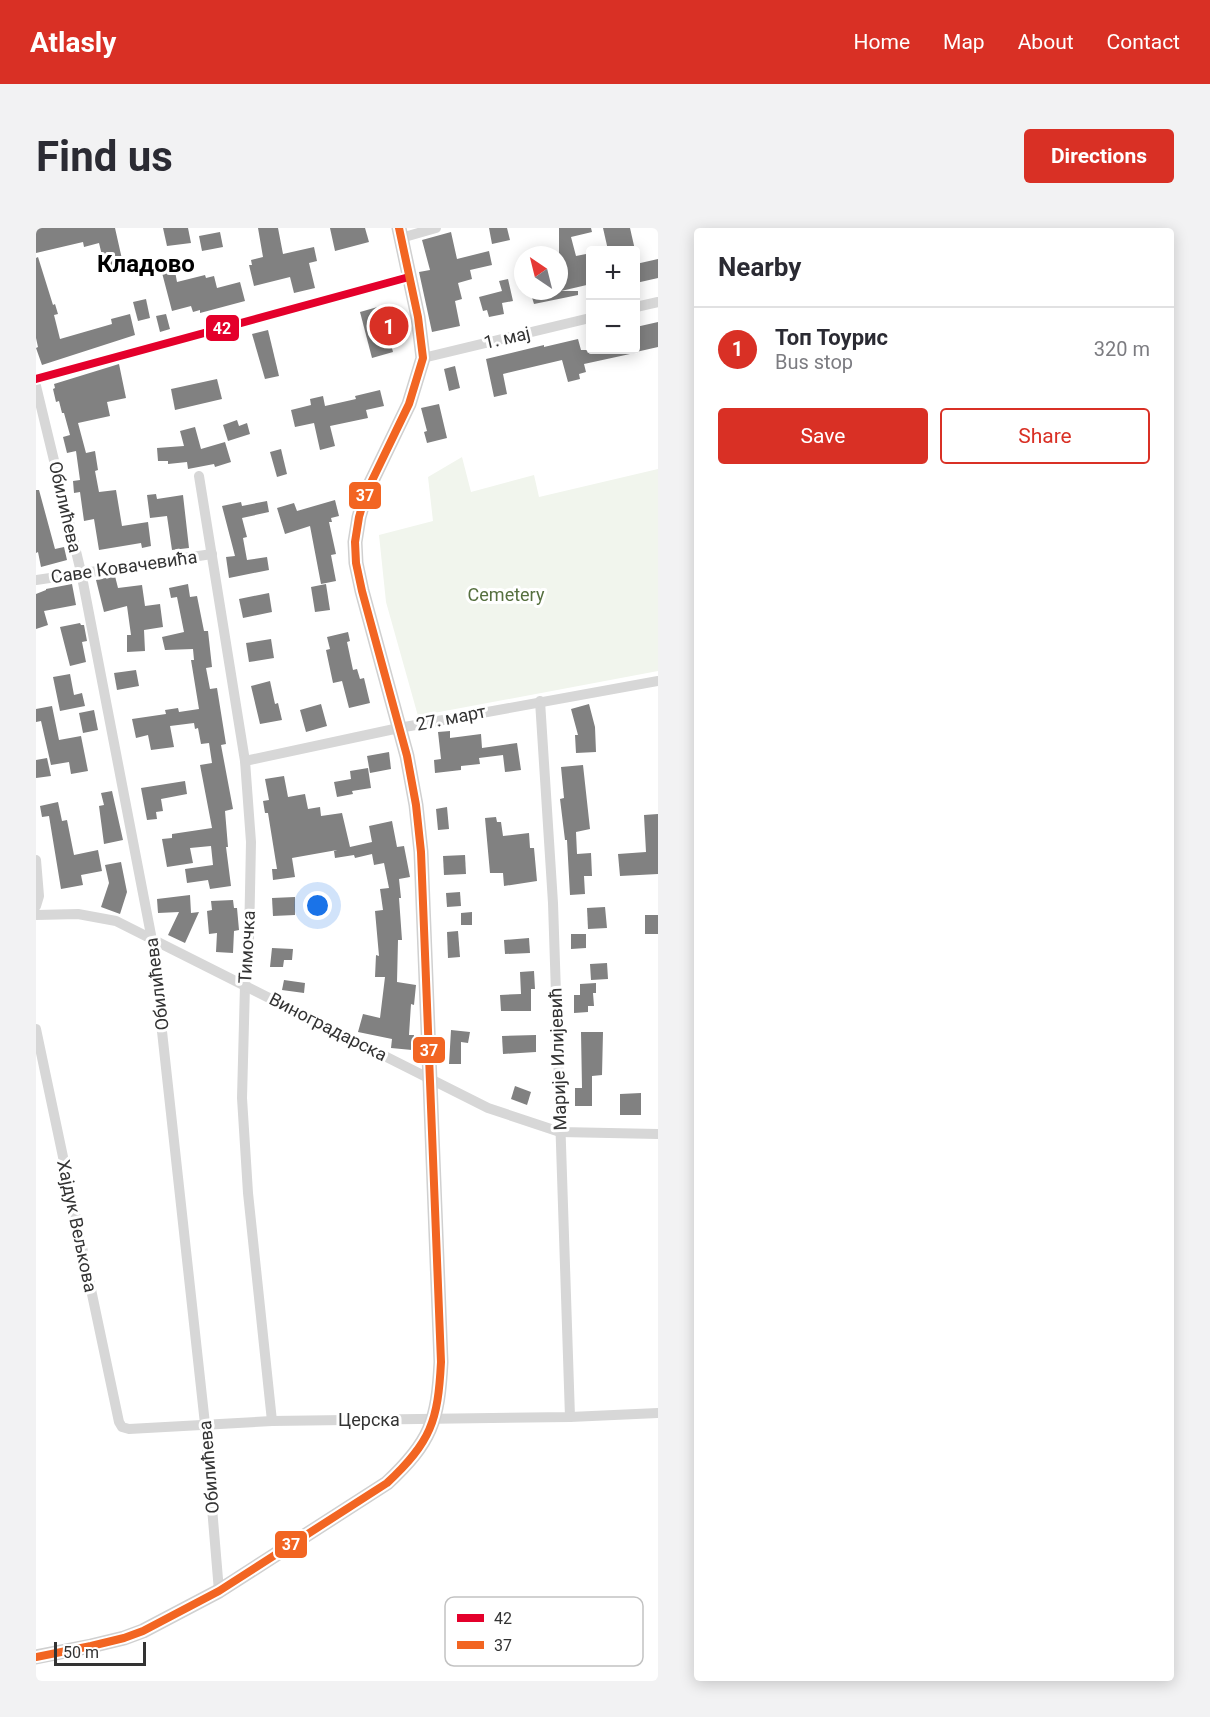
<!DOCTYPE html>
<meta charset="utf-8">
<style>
body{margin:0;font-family:Roboto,sans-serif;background:#f2f2f3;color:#2b2b33}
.controls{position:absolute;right:18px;top:18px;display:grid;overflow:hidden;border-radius:6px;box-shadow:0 3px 15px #0003}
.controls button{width:54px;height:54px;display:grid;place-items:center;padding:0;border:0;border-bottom:2px solid #e1e1e2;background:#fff;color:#2b2b33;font:30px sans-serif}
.compass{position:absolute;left:478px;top:18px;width:54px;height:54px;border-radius:50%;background:#fff;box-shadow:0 3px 15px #0003;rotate:325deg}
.scale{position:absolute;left:18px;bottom:15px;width:92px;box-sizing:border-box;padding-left:6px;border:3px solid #333;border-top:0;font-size:16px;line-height:21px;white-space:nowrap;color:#333;-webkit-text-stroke:4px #fff;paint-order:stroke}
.you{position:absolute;left:282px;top:678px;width:21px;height:21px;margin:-15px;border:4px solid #fff;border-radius:50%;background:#1a73e8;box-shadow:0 0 0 9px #1a73e833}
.badge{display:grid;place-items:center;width:39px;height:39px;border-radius:50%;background:#d93025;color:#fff;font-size:20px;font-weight:700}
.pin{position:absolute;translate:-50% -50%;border:3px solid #fff;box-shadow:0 2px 6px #0006}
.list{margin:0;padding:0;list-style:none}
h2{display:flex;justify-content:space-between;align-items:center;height:78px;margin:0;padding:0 24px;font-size:26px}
h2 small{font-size:20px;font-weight:400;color:#7c7c81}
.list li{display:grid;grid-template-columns:39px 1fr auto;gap:18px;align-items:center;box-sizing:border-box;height:84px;padding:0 24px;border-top:2px solid #e1e1e2}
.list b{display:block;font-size:22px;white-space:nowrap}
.list p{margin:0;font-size:20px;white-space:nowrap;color:#7c7c81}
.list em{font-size:20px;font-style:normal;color:#7c7c81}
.actions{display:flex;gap:12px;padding:18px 24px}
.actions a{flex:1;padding:14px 0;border:2px solid #d93025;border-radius:6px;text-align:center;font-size:21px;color:#d93025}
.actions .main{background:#d93025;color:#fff}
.map{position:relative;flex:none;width:622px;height:1453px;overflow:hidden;border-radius:6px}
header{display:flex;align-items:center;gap:36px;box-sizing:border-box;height:84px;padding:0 30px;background:#d93025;color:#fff}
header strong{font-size:28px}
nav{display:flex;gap:33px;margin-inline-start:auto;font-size:21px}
.intro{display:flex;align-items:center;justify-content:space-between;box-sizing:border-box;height:144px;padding:0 36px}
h1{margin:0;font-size:42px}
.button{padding:15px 27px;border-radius:6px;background:#d93025;color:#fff;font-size:21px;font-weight:700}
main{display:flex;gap:36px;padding:0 36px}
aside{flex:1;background:#fff;border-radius:6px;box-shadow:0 3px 15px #0003}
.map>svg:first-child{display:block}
.green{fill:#f1f5ed}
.building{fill:#818181}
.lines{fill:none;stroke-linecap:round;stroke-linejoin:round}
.street{stroke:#d7d7d7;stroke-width:10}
.secondary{stroke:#d0d0d0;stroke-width:15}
.bus-1-casing{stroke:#fff;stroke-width:12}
.bus-2-casing{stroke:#fff;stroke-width:12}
.bus-1{stroke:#e4002b;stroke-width:8}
.bus-2{stroke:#f26522;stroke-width:8}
.labels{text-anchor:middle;stroke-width:6;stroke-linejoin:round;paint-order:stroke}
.street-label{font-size:18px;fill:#333;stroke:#fff}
.park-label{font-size:18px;fill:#56703f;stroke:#fff}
.district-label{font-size:24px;font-weight:bold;fill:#000;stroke:#fff}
.key{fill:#fff;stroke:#c2c2c2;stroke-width:1.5}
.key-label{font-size:16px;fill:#333}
.line-badge{stroke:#fff;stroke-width:2}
.badge-label{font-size:16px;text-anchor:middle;font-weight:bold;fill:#fff}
</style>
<header>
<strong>Atlasly</strong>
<nav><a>Home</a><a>Map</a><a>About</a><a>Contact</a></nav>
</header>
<div class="intro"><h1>Find us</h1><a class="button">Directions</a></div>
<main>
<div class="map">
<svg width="622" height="1453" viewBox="0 0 622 1453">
<rect width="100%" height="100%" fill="#fff"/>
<!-- green -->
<polygon class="green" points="426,229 435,264 498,247 503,269 622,241 622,443 382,488 350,374 343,307 397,293 392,249"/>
<!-- building -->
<g class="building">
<polygon points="0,0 79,0 88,40 70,44 63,15 48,19 47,14 0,25"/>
<polygon points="127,0 152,0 155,15 131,18"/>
<polygon points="222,0 242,0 247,26 278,19 281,33 273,35 279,60 258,65 254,49 218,58 213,37 216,37 215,32 227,29"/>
<polygon points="294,0 329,0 333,14 299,23"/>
<polygon points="453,0 471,0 474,12 456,16"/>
<polygon points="523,0 555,0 556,4 535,9 540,28 555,25 555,56 525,63 542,63 542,67 498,76 494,63 523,63"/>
<polygon points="567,0 594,0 599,22 572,22"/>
<polygon points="184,4 187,19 166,23 163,8"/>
<polygon points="415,4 421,31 453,23 456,37 434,42 436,51 422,55 426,71 419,73 424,98 396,104 383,44 394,42 386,12"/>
<polygon points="2,29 17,77 19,76 22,86 18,87 24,111 76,96 75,91 94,86 99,107 6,137 0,120 2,119 0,110 0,30"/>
<polygon points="622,31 622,50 600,55 600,36"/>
<polygon points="138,38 141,54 169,47 170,50 178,48 181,60 204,54 209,73 164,85 164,82 157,84 155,78 136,83 125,41"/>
<polygon points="472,51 477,73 466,75 468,86 453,89 451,82 447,83 443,69 466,63 463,53"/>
<polygon points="110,71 114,90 102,93 97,74"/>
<polygon points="345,78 357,124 336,130 324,84"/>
<polygon points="130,86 134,101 124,104 120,88"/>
<polygon points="622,94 622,119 600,124 600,99"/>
<polygon points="232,102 243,148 229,151 216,106"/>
<polygon points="542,111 545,122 594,122 594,126 548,136 550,144 543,146 544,151 532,154 526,132 467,146 471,166 458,169 450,131 508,117 508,119"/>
<polygon points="83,136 90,170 71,174 74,188 42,195 50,225 59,223 62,242 59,243 63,264 80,262 86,298 112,294 115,318 106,320 105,315 63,322 58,291 48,293 44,264 38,265 37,253 44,252 40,223 31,225 27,209 34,207 28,185 26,185 23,173 20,174 17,161 19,160 18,156"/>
<polygon points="419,138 424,160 413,163 408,141"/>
<polygon points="181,151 186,171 139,182 135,161"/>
<polygon points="344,162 348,178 330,182 332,190 294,198 299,218 284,222 278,195 259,199 255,182 275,177 274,171 287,168 289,178 320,171 319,168"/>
<polygon points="403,176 411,210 391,215 388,204 391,203 385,180"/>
<polygon points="201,192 203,198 211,195 214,206 192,213 187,197"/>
<polygon points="159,199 165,221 189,214 195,234 179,239 178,236 152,241 151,234 132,236 132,233 122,233 121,220 148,218 144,203"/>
<polygon points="245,221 251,246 241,249 234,224"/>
<polygon points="0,262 3,262 19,321 28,319 31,332 5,339 2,324 0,325"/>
<polygon points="120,266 121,271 147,267 153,320 136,322 131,288 114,290 111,267"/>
<polygon points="299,272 303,288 295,290 296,294 293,294 300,326 295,327 300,353 285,356 274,298 249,306 241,280 258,275 261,283"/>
<polygon points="231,273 233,284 206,290 211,309 207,310 211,332 231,329 233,342 193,350 190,329 199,328 186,278 205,274 206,278"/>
<polygon points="79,348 82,360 106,357 109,378 124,376 127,399 108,402 109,423 91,424 91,407 95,407 91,378 68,384 60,352"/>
<polygon points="36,356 40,377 8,383 12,397 0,401 0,366 10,362 10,361"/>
<polygon points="152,356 154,369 161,368 168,403 172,403 176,439 170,440 174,461 181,460 190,516 185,517 197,581 189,583 192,619 190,619 195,658 174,661 172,652 151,655 149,641 177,637 175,618 154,620 157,635 131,639 126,611 136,610 136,606 176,600 164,537 176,535 173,515 165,516 162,500 159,501 158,495 134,498 138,519 115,522 112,507 100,510 96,491 130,486 129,482 142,480 143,484 163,481 155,432 158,432 157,421 129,422 126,409 148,404 141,369 135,370 133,360"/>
<polygon points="290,356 294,382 279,384 275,359"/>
<polygon points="233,365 236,384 207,390 203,371"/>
<polygon points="44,395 45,397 48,397 51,413 46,414 50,434 34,438 24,399"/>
<polygon points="312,404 314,413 311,414 317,442 321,441 324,451 328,450 334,475 313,480 306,453 297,455 290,422 294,421 291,409"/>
<polygon points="235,411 238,430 213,434 210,415"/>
<polygon points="100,442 103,458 81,462 78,445"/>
<polygon points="34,446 38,467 46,465 49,478 24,483 17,449"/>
<polygon points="234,453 239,476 242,475 246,492 224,496 215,458"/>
<polygon points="285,476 291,498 270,504 264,482"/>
<polygon points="553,476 559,499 560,524 540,525 539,507 542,507 535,481"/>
<polygon points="16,478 23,512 45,508 52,543 35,546 33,534 15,537 5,493 0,494 0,481"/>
<polygon points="58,482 62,502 47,505 43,485"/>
<polygon points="414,503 414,510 445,506 446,520 481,515 485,542 469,544 467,527 443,530 444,536 425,538 425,542 399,545 398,532 405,531 402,504"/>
<polygon points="353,524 355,541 334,545 331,528"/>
<polygon points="11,530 15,548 0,550 0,532"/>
<polygon points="547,537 554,601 540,604 541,626 555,625 556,648 548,648 549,666 534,667 531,612 529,612 524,571 528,570 525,539"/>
<polygon points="332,540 335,560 316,563 317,566 301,569 298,554 315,551 314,543"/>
<polygon points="248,548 252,569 269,566 272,581 284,579 285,588 306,585 314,619 336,614 333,598 356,593 361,619 368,618 374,649 363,651 365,670 363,670 366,712 362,712 361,754 380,757 378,777 375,776 373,807 378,807 376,822 355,820 356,811 322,804 327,786 344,790 349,749 339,749 340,727 343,728 339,683 347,682 344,661 353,660 348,635 338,637 336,626 319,630 318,627 299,630 298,623 301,622 256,630 259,649 237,652 236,641 241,641 232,585 229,585 227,573 233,572 229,551"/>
<polygon points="149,553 151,566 125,571 127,583 120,584 121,591 111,592 105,560"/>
<polygon points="76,563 87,612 68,616 63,578 68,577 65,565"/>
<polygon points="22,574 26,593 31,592 38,627 62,622 66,643 45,647 47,657 25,661 13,588 6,589 4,578"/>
<polygon points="411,579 413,601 402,602 400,581"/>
<polygon points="622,586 622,646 584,648 582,626 610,624 608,587"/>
<polygon points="460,589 461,594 465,594 467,608 493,605 494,620 498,620 501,653 468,658 467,645 454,645 449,590"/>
<polygon points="429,627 430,646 408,647 407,628"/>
<polygon points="85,634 91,664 84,686 65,679 73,655 69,637"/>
<polygon points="424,664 425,678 411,679 410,665"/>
<polygon points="154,667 155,685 163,684 149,715 132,707 143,684 122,685 121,671"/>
<polygon points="259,669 259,687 237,688 236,670"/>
<polygon points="197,672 198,680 201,680 203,702 198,703 197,725 180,724 181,705 173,706 171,683 176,682 175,673"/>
<polygon points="569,679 571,700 552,701 551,680"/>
<polygon points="436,684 436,697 425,697 425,685"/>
<rect x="609" y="687" width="13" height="19"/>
<polygon points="422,703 424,729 412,730 411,704"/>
<polygon points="535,706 550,706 550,720 535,721"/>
<polygon points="493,710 494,725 469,726 468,712"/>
<polygon points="236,720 257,721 256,732 248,732 247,739 234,739"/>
<polygon points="571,735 572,751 555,752 554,736"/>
<polygon points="498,743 499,761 495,761 495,783 465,783 464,767 485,766 484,744"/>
<polygon points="248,752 269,755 268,765 246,762"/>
<polygon points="560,755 560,765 557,765 558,778 552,778 552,784 538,785 538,767 544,767 544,756"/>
<polygon points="415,802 434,804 432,815 425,814 425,836 413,836"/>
<polygon points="545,804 567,804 566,847 556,848 556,878 539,878 539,860 546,860"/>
<polygon points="500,807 500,824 467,826 466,808"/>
<polygon points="479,858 495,864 491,877 475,871"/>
<polygon points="605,865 605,887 584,887 584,866"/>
</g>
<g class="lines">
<!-- street -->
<g class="street">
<polyline points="365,10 400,0"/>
<polyline points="600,79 622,74"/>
<polyline points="387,130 554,90"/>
<polyline points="0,151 373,49"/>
<polyline points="0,158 45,344 116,712 169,1196 183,1363"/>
<polyline points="163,248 209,533 215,614 213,712 209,757 206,870 212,965 236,1193"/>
<polyline points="0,352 176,326"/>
<polyline points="504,473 517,675 534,1189"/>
<polyline points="209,533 363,500 622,453"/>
<polyline points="0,632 3,668 0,678"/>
<polyline points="0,687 42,686 80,693 452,880 524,904 622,906"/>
<polyline points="0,801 83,1194 86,1199 93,1201 236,1193 534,1189 622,1185"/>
</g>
<!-- secondary -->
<path class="secondary" d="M0,1429L55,1418L88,1410L107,1403L183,1363L351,1255C395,1214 402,1193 405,1134L385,624L380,577L371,528L326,363L320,335L319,314L323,289L330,265L373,176L387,130L382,89L363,0"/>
<!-- bus-1 casing -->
<g class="bus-1-casing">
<polyline id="bus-1" points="0,151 373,49"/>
</g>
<!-- bus-2 casing -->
<g class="bus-2-casing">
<path id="bus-2" d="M0,1429L55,1418L88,1410L107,1403L183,1363L351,1255C395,1214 402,1193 405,1134L385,624L380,577L371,528L326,363L320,335L319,314L323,289L330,265L373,176L387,130L382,89L363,0"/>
</g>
<!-- bus-1 -->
<use href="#bus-1" class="bus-1"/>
<!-- bus-2 -->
<use href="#bus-2" class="bus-2"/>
</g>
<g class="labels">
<!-- street labels -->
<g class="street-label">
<text transform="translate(471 110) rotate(-13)" y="6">1. мај</text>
<text transform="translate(29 279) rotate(77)" y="6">Обилићева</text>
<text transform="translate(88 339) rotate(-8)" y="6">Саве Ковачевића</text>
<text transform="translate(415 490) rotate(-11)" y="6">27. март</text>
<text transform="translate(211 719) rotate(-87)" y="6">Тимочка</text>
<text transform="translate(121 756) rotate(-97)" y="6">Обилићева</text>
<text transform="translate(292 799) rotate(27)" y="6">Виноградарска</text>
<text transform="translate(522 831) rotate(-92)" y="6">Марије Илијевић</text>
<text transform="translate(41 998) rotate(78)" y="6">Хајдук Вељкова</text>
<text x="333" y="1198">Церска</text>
<text transform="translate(173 1239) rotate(-95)" y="6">Обилићева</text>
</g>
<!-- park labels -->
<g class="park-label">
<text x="470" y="373">Cemetery</text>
</g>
<!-- district labels -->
<g class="district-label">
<text x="110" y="44">Кладово</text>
</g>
</g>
<!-- legend -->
<rect x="409" y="1369" width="198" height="69" rx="9" class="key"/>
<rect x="421" y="1386" width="27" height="8" fill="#e4002b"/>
<rect x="421" y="1413" width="27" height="8" fill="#f26522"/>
<g class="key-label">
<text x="458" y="1396">42</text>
<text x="458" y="1423">37</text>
</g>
<g class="line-badge">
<rect x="169" y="86" width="35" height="28" rx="6" fill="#e4002b"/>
<rect x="312" y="253" width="34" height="29" rx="6" fill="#f26522"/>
<rect x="376" y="808" width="34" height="28" rx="6" fill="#f26522"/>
<rect x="238" y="1302" width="34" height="29" rx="6" fill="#f26522"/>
</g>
<g class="badge-label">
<text x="186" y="106">42</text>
<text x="329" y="273">37</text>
<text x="393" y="828">37</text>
<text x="255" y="1322">37</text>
</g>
</svg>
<div class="controls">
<button>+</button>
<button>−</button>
</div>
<svg class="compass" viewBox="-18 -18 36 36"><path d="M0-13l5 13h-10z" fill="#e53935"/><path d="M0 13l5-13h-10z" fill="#7c7c81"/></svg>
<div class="scale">50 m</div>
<div class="you"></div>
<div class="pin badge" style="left:353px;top:98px">1</div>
</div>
<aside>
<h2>Nearby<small></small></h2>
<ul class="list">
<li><span class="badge">1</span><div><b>Топ Тоурис</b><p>Bus stop</p></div><em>320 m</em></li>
</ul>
<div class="actions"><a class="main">Save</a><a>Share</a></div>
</aside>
</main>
